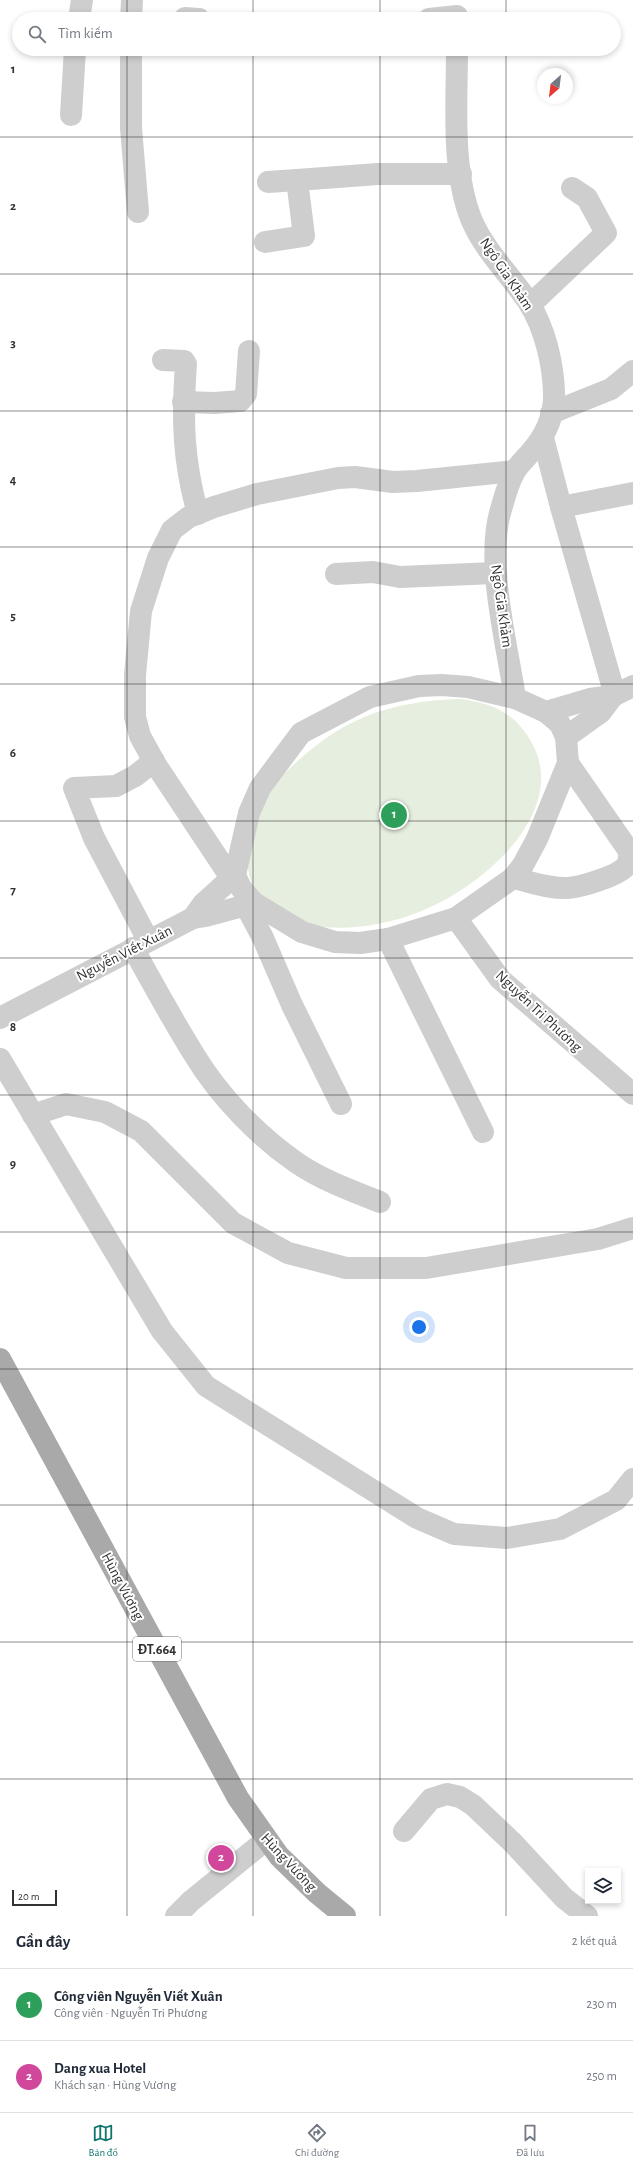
<!DOCTYPE html>
<html lang="vi">
<meta charset="utf-8">
<style>
body{margin:0;font-family:"Alegreya Sans",sans-serif;background:#f6f6f7;color:#1f2937}
.controls{position:absolute;right:12px;bottom:12px;display:grid;overflow:hidden;border-radius:0px;box-shadow:0 2px 6px #0003}
.controls button{width:36px;height:36px;display:grid;place-items:center;padding:0;border:0;border-bottom:1px solid #e0e1e3;background:#fff;color:#1f2937;font:20px sans-serif}
.compass{position:absolute;left:537px;top:68px;width:36px;height:36px;border-radius:50%;background:#fff;box-shadow:0 2px 6px #0003;rotate:208deg}
.scale{position:absolute;left:12px;bottom:10px;width:45px;box-sizing:border-box;padding-left:4px;border:2px solid #313131;border-top:0;font-size:11px;line-height:14px;white-space:nowrap;color:#313131;-webkit-text-stroke:3px #fff;paint-order:stroke}
.you{position:absolute;left:419px;top:1327px;width:14px;height:14px;margin:-10px;border:3px solid #fff;border-radius:50%;background:#1a73e8;box-shadow:0 0 0 6px #1a73e833}
.badge{display:grid;place-items:center;width:26px;height:26px;border-radius:50%;background:#0f766e;color:#fff;font-size:13px;font-weight:700}
.pin{position:absolute;translate:-50% -50%;border:2px solid #fff;box-shadow:0 1px 4px #0006}
.list{margin:0;padding:0;list-style:none}
h2{display:flex;justify-content:space-between;align-items:center;height:52px;margin:0;padding:0 16px;font-size:17px}
h2 small{font-size:13px;font-weight:400;color:#747a83}
.list li{display:grid;grid-template-columns:26px 1fr auto;gap:12px;align-items:center;box-sizing:border-box;height:72px;padding:0 16px;border-top:1px solid #e0e1e3}
.list b{display:block;font-size:15px;white-space:nowrap}
.list p{margin:0;font-size:13px;white-space:nowrap;color:#747a83}
.list em{font-size:13px;font-style:normal;color:#747a83}
.icon{flex:none;width:22px;height:22px;fill:none;stroke:currentColor;stroke-width:2;stroke-linecap:round;stroke-linejoin:round}
.map{position:relative;flex:none;width:633px;height:1916px;overflow:hidden}
.search{position:absolute;background:#fff;box-shadow:0 2px 6px #0003;left:12px;right:12px;top:12px;height:44px;display:flex;align-items:center;gap:10px;box-sizing:border-box;padding:0 14px;border-radius:22px;color:#747a83;font-size:15px}
.sheet{height:196px;background:#fff}
nav{display:flex;justify-content:space-around;align-items:center;box-sizing:border-box;height:56px;border-top:1px solid #e0e1e3;background:#fff;font-size:11px;color:#747a83}
nav a{display:grid;justify-items:center;gap:2px}
nav .on{color:#0f766e}
.map>svg:first-child{display:block}
.park{fill:#e6eedf}
.lines{fill:none;stroke-linecap:round;stroke-linejoin:round}
.minor{stroke:#cecece;stroke-width:22}
.major{stroke:#a9a9a9;stroke-width:22}
.grid{fill:none;stroke:#313131;stroke-width:1;stroke-opacity:0.55}
.labels{text-anchor:middle;stroke-width:4;stroke-linejoin:round;paint-order:stroke}
.shield{fill:#fff;stroke:#6f6f6f;stroke-width:1}
.shield-label{font-size:14px;font-weight:bold;fill:#313131}
.street-label{font-size:15px;fill:#313131;stroke:#fff}
.grid-label{font-size:13px;text-anchor:middle;font-weight:bold;fill:#313131;stroke:#fff;stroke-width:4;stroke-linejoin:round;paint-order:stroke}
</style>
<div class="map">
<svg width="633" height="1916" viewBox="0 0 633 1916">
<rect width="100%" height="100%" fill="#fff"/>
<!-- park -->
<path class="park" d="M461,699C490,703 512,711 529,738C575,810 480,889 419,912C389,924 354,930 322,927C300,924 296,918 278,907C272,903 263,898 258,893C244,875 247,858 252,839C255,828 257,817 261,807C269,784 305,753 325,739C365,710 412,700 461,699Z"/>
<g class="lines">
<!-- minor -->
<g class="minor">
<polyline points="185,18 199,19"/>
<polyline points="79,19 82,0"/>
<polyline points="131,19 132,0"/>
<polyline points="429,19 457,16"/>
<polyline points="131,49 131,128 138,212"/>
<path d="M457,49C457,103 451,171 472,221C485,251 511,276 529,303C545,329 553,363 554,392C555,415 545,436 531,452C526,458 519,464 515,471C509,481 505,495 502,506C484,559 507,643 515,698"/>
<polyline points="71,115 75,49"/>
<polyline points="268,182 297,180"/>
<polyline points="265,242 304,236 297,180 378,174 461,174"/>
<polyline points="530,305 606,233 587,198 572,188"/>
<path d="M163,360L184,361L186,364C182,419 183,461 198,514"/>
<polyline points="183,402 215,403 240,401 246,394 249,351"/>
<polyline points="551,413 611,389 633,371"/>
<polyline points="543,438 561,507 615,695"/>
<polyline points="561,507 633,493"/>
<polyline points="336,574 373,572 400,577 495,573"/>
<polygon points="442,685 468,687 515,698 546,712 560,724 566,737 568,763 537,839 523,865 513,878 456,918 388,939 360,943 335,942 302,932 254,903 241,888 235,875 249,813 260,788 301,733 370,697 419,686"/>
<polyline points="546,712 590,699 613,696"/>
<polyline points="566,737 601,712 613,696 633,686"/>
<polyline points="231,878 156,765 140,736 135,717 135,675 141,611 158,558 172,530 189,517 214,507 257,494 338,478 355,477 393,482 417,481 515,471"/>
<path d="M513,878C531,882 550,889 568,888C581,887 618,876 626,866C630,861 629,857 629,851L568,763"/>
<polyline points="246,906 263,938 292,1005 341,1104"/>
<polyline points="193,918 203,904 235,875"/>
<polyline points="456,918 500,979 633,1094"/>
<polyline points="388,939 483,1132"/>
<polyline points="148,940 94,838 74,788 116,786 135,776 154,761"/>
<path d="M133,948C153,984 173,1021 195,1056C220,1097 258,1136 297,1163C322,1180 352,1191 380,1202"/>
<polyline points="0,1018 193,918 206,916 254,903"/>
<polyline points="0,1059 162,1331 206,1386 417,1518 454,1534 507,1538 560,1529 616,1500 633,1479"/>
<polyline points="33,1115 66,1104 105,1112 141,1131 233,1223 288,1253 346,1268 426,1268 598,1239 633,1228"/>
<polyline points="404,1831 431,1799 447,1794 460,1797 473,1805 513,1843 564,1898 587,1916"/>
<polyline points="176,1916 191,1901 266,1840"/>
</g>
<!-- major -->
<polyline class="major" points="0,1359 238,1798 279,1856 317,1893 345,1916"/>
</g>
<!-- grid -->
<path class="grid" d="M127,0V19M253,0V19M380,0V19M506,0V19M127,49V1916M253,49V1916M380,49V1916M506,49V1916M0,137H633M0,274H633M0,411H633M0,547H633M0,684H633M0,821H633M0,958H633M0,1095H633M0,1232H633M0,1369H633M0,1505H633M0,1642H633M0,1779H633"/>
<g class="labels">
<!-- shield labels -->
<rect class="shield" x="133" y="1637" width="48" height="24" rx="3"/>
<g class="shield-label">
<text x="157" y="1654">ĐT.664</text>
</g>
<!-- street labels -->
<g class="street-label">
<text transform="translate(507 274) rotate(56)" y="5">Ngô Gia Khảm</text>
<text transform="translate(502 606) rotate(82)" y="5">Ngô Gia Khảm</text>
<text transform="translate(124 953) rotate(-27)" y="5">Nguyễn Viết Xuân</text>
<text transform="translate(539 1011) rotate(43)" y="5">Nguyễn Tri Phương</text>
<text transform="translate(123 1586) rotate(62)" y="5">Hùng Vương</text>
<text transform="translate(289 1862) rotate(47)" y="5">Hùng Vương</text>
</g>
</g>
<g class="grid-label">
<text x="13" y="73">1</text>
<text x="13" y="210">2</text>
<text x="13" y="347">3</text>
<text x="13" y="484">4</text>
<text x="13" y="620">5</text>
<text x="13" y="757">6</text>
<text x="13" y="894">7</text>
<text x="13" y="1031">8</text>
<text x="13" y="1168">9</text>
</g>
</svg>
<div class="controls">
<button><svg class="icon" aria-label="layers" viewBox="0 0 24 24"><path d="M12 4l9 5-9 5-9-5zM3 14l9 5 9-5"/></svg></button>
</div>
<svg class="compass" viewBox="-18 -18 36 36"><path d="M0-13l5 13h-10z" fill="#e53935"/><path d="M0 13l5-13h-10z" fill="#747a83"/></svg>
<div class="scale">20 m</div>
<div class="you"></div>
<div class="pin badge" style="left:394px;top:815px;background:#2e9e5b">1</div>
<div class="pin badge" style="left:221px;top:1858px;background:#d1479c">2</div>
<div class="search"><svg class="icon" aria-label="search" viewBox="0 0 24 24"><circle cx="10" cy="10" r="6"/><path d="M15 15l6 6"/></svg>Tìm kiếm</div>
</div>
<section class="sheet">
<h2>Gần đây<small>2 kết quả</small></h2>
<ul class="list">
<li><span class="badge" style="background:#2e9e5b">1</span><div><b>Công viên Nguyễn Viết Xuân</b><p>Công viên · Nguyễn Tri Phương</p></div><em>230 m</em></li>
<li><span class="badge" style="background:#d1479c">2</span><div><b>Dang xua Hotel</b><p>Khách sạn · Hùng Vương</p></div><em>250 m</em></li>
</ul>
</section>
<nav>
<a class="on"><svg class="icon" aria-label="map" viewBox="0 0 24 24"><path d="M3 6l6-2 6 2 6-2v14l-6 2-6-2-6 2zM9 4v14M15 6v14"/></svg>Bản đồ</a>
<a><svg class="icon" aria-label="directions" viewBox="0 0 24 24"><path d="M12 3l9 9-9 9-9-9zM9 14v-3h6M13 9l2 2-2 2"/></svg>Chỉ đường</a>
<a><svg class="icon" aria-label="saved" viewBox="0 0 24 24"><path d="M7 4h10v16l-5-4-5 4z"/></svg>Đã lưu</a>
</nav>
